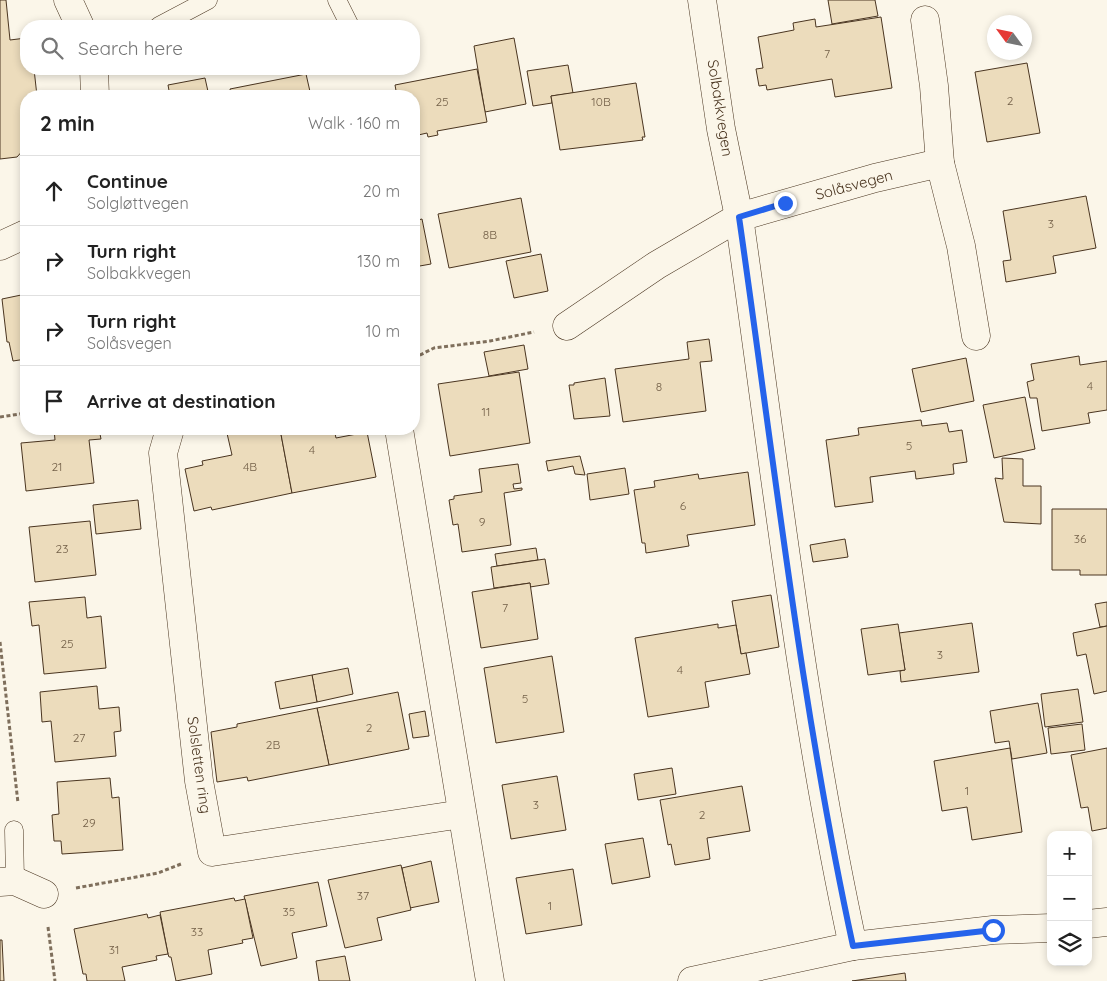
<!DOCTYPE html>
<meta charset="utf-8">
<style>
body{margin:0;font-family:Quicksand,sans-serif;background:#f6f6f6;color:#222}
.controls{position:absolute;right:15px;bottom:15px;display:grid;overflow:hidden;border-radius:10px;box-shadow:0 2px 8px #0003}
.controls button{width:45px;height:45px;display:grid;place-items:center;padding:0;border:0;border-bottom:1px solid #e0e0e0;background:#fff;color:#222;font:25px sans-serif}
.compass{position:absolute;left:987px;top:15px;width:45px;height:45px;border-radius:50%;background:#fff;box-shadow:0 2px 8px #0003;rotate:303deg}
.stop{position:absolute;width:15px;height:15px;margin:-11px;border:4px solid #2563eb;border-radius:50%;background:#fff}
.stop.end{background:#2563eb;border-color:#fff;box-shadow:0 1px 5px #0008}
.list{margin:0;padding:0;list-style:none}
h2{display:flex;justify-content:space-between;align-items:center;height:65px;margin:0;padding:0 20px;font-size:21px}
h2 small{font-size:16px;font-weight:400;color:#767676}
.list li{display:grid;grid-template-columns:32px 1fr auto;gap:15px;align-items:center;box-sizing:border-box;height:70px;padding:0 20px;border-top:1px solid #e0e0e0}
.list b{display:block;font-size:19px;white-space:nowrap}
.list p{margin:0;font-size:16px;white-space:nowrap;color:#767676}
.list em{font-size:16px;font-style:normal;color:#767676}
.icon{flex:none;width:28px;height:28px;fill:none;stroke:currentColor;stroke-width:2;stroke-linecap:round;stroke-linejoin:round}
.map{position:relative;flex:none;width:1107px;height:981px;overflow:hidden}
.search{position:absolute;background:#fff;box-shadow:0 2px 8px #0003;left:20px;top:20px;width:400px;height:55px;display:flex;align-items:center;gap:12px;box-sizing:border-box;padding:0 18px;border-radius:20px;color:#767676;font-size:19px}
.panel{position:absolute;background:#fff;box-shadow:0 2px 8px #0003;left:20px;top:90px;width:400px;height:345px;border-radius:20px}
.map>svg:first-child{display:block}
.building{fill:#ecdcbc;stroke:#4a3520}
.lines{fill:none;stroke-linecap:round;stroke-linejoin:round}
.lane-casing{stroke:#4a3520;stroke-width:19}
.street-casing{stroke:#4a3520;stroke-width:29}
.path{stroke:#7f6f5c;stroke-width:3;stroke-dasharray:4 2.5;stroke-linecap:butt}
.lane{stroke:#fbf6e9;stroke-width:18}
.street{stroke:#fbf6e9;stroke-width:28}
.route{stroke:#2563eb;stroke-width:6}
.labels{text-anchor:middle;stroke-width:4;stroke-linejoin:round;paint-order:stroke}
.number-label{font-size:12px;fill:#725f47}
.street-label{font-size:15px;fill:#4a3520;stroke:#fbf6e9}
</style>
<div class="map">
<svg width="1107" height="981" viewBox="0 0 1107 981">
<rect width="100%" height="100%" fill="#fbf6e9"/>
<!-- building -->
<g class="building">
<polygon points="0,0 6,0 10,40 26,38 26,69 34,69 37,96 26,96 26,147 17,157 0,159"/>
<polygon points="828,0 875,0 878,16 832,24"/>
<polygon points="881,17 892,88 835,97 832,79 767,90 766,85 759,86 756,69 763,68 758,37 794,30 793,23 815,19 816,27"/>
<polygon points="514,38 526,104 485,112 474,46"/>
<polygon points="1027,63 1040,133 987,142 975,72"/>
<polygon points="568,65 573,93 551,96 552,103 533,106 527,71"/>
<polygon points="477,69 487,122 437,131 438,135 428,137 427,133 414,136 414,96 397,96 395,85"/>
<polygon points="306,74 311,96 231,96 230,89"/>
<polygon points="205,78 209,96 170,96 168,85"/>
<polygon points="636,83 645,137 642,137 643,140 560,150 551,96"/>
<polygon points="350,91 351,96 323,96"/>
<polygon points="1086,196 1096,248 1053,256 1056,273 1006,282 1003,261 1011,260 1003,211"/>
<polygon points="521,198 531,252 449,268 438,214"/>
<polygon points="422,219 431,264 414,267 414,221"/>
<polygon points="541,254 548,291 514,298 506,261"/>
<polygon points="26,294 26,359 13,361 9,342 7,342 2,299"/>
<polygon points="709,339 712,361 700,362 706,411 623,422 615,369 689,359 687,342"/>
<polygon points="524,345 528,369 489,376 484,352"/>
<polygon points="1079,356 1080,365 1107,361 1107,410 1088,413 1090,423 1042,431 1037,398 1030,398 1027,382 1034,380 1031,364"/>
<polygon points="966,358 974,401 921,412 912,369"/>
<polygon points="519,372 530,443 450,456 438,384"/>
<polygon points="605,378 610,416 574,419 569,385 574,385 574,383"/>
<polygon points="1025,397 1035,449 994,458 983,405"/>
<polygon points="921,420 922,426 947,423 949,432 962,430 967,462 953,464 954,474 916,479 915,471 870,477 873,502 835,507 826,440 859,435 858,428"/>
<polygon points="54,429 99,429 101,439 89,440 94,483 26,491 21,443 55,440"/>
<polygon points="226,429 280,429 292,493 212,510 211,507 194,511 185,469 203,465 202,461 232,455"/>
<polygon points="280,429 334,429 336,438 367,432 376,477 292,493"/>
<polygon points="580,456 585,475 575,474 573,466 548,471 546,461"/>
<polygon points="1002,458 1023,459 1023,486 1041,486 1041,524 1004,522 995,478 1003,479"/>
<polygon points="518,464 521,483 513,484 514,489 522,488 522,490 504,493 511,545 462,552 458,524 453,525 449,500 454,499 454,496 482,492 479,469"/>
<polygon points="625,468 629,494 590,500 587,474"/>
<polygon points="748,472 755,525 687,535 689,546 646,553 645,543 642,543 634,490 655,487 654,481 698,474 699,479"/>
<polygon points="138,500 141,529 96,534 93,505"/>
<polygon points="1052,509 1107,509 1107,575 1080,575 1080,570 1052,570"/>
<polygon points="90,521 96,575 35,582 29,527"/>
<polygon points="845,539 848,557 813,562 810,545"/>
<polygon points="536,548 538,560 497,566 495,554"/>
<polygon points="545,559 549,584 530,587 530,583 494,588 491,567"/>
<polygon points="530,583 538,639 481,648 472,592"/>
<polygon points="771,595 779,647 741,654 732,601"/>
<polygon points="85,597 87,618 101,616 106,668 44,674 39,625 32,626 29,602"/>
<polygon points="1107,602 1107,626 1100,627 1095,604"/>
<polygon points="972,623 979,672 901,682 900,671 905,670 899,633"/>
<polygon points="718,624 718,628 736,625 741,654 746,653 750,674 705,682 709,707 648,717 635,638"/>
<polygon points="898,624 905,670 868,675 861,629"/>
<polygon points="1107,626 1107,691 1094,694 1086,654 1077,656 1073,633"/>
<polygon points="552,656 564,732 496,743 484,668"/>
<polygon points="348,668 353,694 317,702 312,675"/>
<polygon points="312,675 317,702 280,709 275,682"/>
<polygon points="97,686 99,709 119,707 121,731 114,732 116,756 55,762 51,721 42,722 40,692"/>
<polygon points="1078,689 1083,722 1045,727 1041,694"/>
<polygon points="398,692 409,749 329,765 317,708"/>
<polygon points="1038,703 1047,753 1012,759 1009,741 995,743 990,711"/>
<polygon points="317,708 329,765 248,781 247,777 217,782 211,732 237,727 237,724"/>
<polygon points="425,711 429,736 413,738 409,714"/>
<polygon points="1082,724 1085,750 1051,754 1048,728"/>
<polygon points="1010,748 1022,832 972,840 967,807 942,811 934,761"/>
<polygon points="1107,748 1107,828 1092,831 1088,807 1081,808 1071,755"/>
<polygon points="672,768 676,794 638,800 634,774"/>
<polygon points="557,776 566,830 511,839 502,785"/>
<polygon points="110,778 112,798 119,797 123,850 62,854 61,841 54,841 52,815 59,814 57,782"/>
<polygon points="742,786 750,831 707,838 710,859 675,865 671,844 668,845 660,800"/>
<polygon points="643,838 650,877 612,884 605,844"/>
<polygon points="431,861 439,902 410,908 402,868"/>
<polygon points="401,865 411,910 377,918 382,940 345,948 328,880"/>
<polygon points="573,869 582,925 526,934 516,878"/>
<polygon points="318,882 327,926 292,933 297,958 261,966 244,896"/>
<polygon points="234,898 235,901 245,899 253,938 242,940 243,943 208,950 212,974 176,981 171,957 169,957 168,954 160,912"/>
<polygon points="147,914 148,918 160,915 168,954 156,956 157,960 122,967 125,981 87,981 86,974 83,974 74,929"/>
<polygon points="0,940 2,940 4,981 0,981"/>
<polygon points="345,956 350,981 319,981 316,961"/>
<polygon points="905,973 906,981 852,981"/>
</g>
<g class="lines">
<!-- lane casing -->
<g class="lane-casing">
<g id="lane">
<polyline points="337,0 350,26"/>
<polyline points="159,26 208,0"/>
<polyline points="14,830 15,881"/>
</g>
</g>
<!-- street casing -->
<g class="street-casing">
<g id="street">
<polyline points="68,0 80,26"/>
<path d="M702,0L721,129L739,217C774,460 801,706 853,946"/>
<polyline points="925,20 934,86 940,163 961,246 976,336"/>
<polyline points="94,69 95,96"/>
<polyline points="0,246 26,234"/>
<polyline points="567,326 657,265 739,217 875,178 940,163"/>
<polyline points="170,429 163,453 199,781 212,852 462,814"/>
<polyline points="399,429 490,981"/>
<polyline points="0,882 15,881 44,894"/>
<polyline points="1088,924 1107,922"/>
<polyline points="692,981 853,946 993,930 1051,928"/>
</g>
</g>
<!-- path -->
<g class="path">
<polyline points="414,358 434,348 490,341 534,332"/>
<polyline points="0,417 26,413"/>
<polyline points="0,642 18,803"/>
<polyline points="76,888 158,873 181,864"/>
<polyline points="48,927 55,981"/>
</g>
<!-- lane -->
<use href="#lane" class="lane"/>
<!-- street -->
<use href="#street" class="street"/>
</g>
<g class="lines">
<!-- route -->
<path class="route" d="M785,203L739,217C774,460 801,706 853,946L993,930"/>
</g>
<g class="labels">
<!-- number labels -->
<g class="number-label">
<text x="827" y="58">7</text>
<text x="1010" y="105">2</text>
<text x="442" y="106">25</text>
<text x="601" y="106">10B</text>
<text x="1051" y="228">3</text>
<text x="490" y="239">8B</text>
<text x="1090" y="390">4</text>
<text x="659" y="391">8</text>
<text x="486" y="416">11</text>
<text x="909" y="450">5</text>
<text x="312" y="454">4</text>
<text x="57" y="471">21</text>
<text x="250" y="471">4B</text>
<text x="683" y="510">6</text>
<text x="482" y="526">9</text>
<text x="1080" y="543">36</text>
<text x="62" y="553">23</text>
<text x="505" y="612">7</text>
<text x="67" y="648">25</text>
<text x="940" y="659">3</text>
<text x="680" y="674">4</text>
<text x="525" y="703">5</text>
<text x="369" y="732">2</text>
<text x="79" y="742">27</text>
<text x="273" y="749">2B</text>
<text x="967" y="795">1</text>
<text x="536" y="809">3</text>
<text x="702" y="819">2</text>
<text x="89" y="827">29</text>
<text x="363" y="900">37</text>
<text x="550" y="910">1</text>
<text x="289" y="916">35</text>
<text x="197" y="936">33</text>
<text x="114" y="954">31</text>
</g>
<!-- street labels -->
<g class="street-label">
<text transform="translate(720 108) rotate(81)" y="5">Solbakkvegen</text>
<text transform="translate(854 185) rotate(-15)" y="5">Solåsvegen</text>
<text transform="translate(199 765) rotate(82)" y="5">Solsletten ring</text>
</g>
</g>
</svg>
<div class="controls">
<button>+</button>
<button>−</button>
<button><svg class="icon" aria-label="layers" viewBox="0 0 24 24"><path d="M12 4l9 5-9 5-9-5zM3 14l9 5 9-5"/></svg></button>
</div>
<svg class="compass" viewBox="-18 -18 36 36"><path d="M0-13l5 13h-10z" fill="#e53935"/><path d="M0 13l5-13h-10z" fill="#767676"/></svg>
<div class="stop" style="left:993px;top:930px"></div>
<div class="stop end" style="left:785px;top:203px"></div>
<div class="search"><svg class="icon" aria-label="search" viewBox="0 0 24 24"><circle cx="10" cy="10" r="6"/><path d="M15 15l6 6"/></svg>Search here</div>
<section class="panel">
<h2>2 min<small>Walk · 160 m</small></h2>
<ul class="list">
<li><svg class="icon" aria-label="ahead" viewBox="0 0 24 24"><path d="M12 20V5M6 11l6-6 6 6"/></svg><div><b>Continue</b><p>Solgløttvegen</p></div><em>20 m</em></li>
<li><svg class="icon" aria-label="right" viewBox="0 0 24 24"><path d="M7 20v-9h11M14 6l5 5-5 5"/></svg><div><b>Turn right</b><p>Solbakkvegen</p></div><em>130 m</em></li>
<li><svg class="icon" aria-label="right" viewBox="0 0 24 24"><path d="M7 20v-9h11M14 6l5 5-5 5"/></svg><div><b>Turn right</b><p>Solåsvegen</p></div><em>10 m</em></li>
<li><svg class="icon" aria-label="arrive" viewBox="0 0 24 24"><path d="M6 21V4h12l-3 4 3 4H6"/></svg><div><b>Arrive at destination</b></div></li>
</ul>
</section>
</div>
